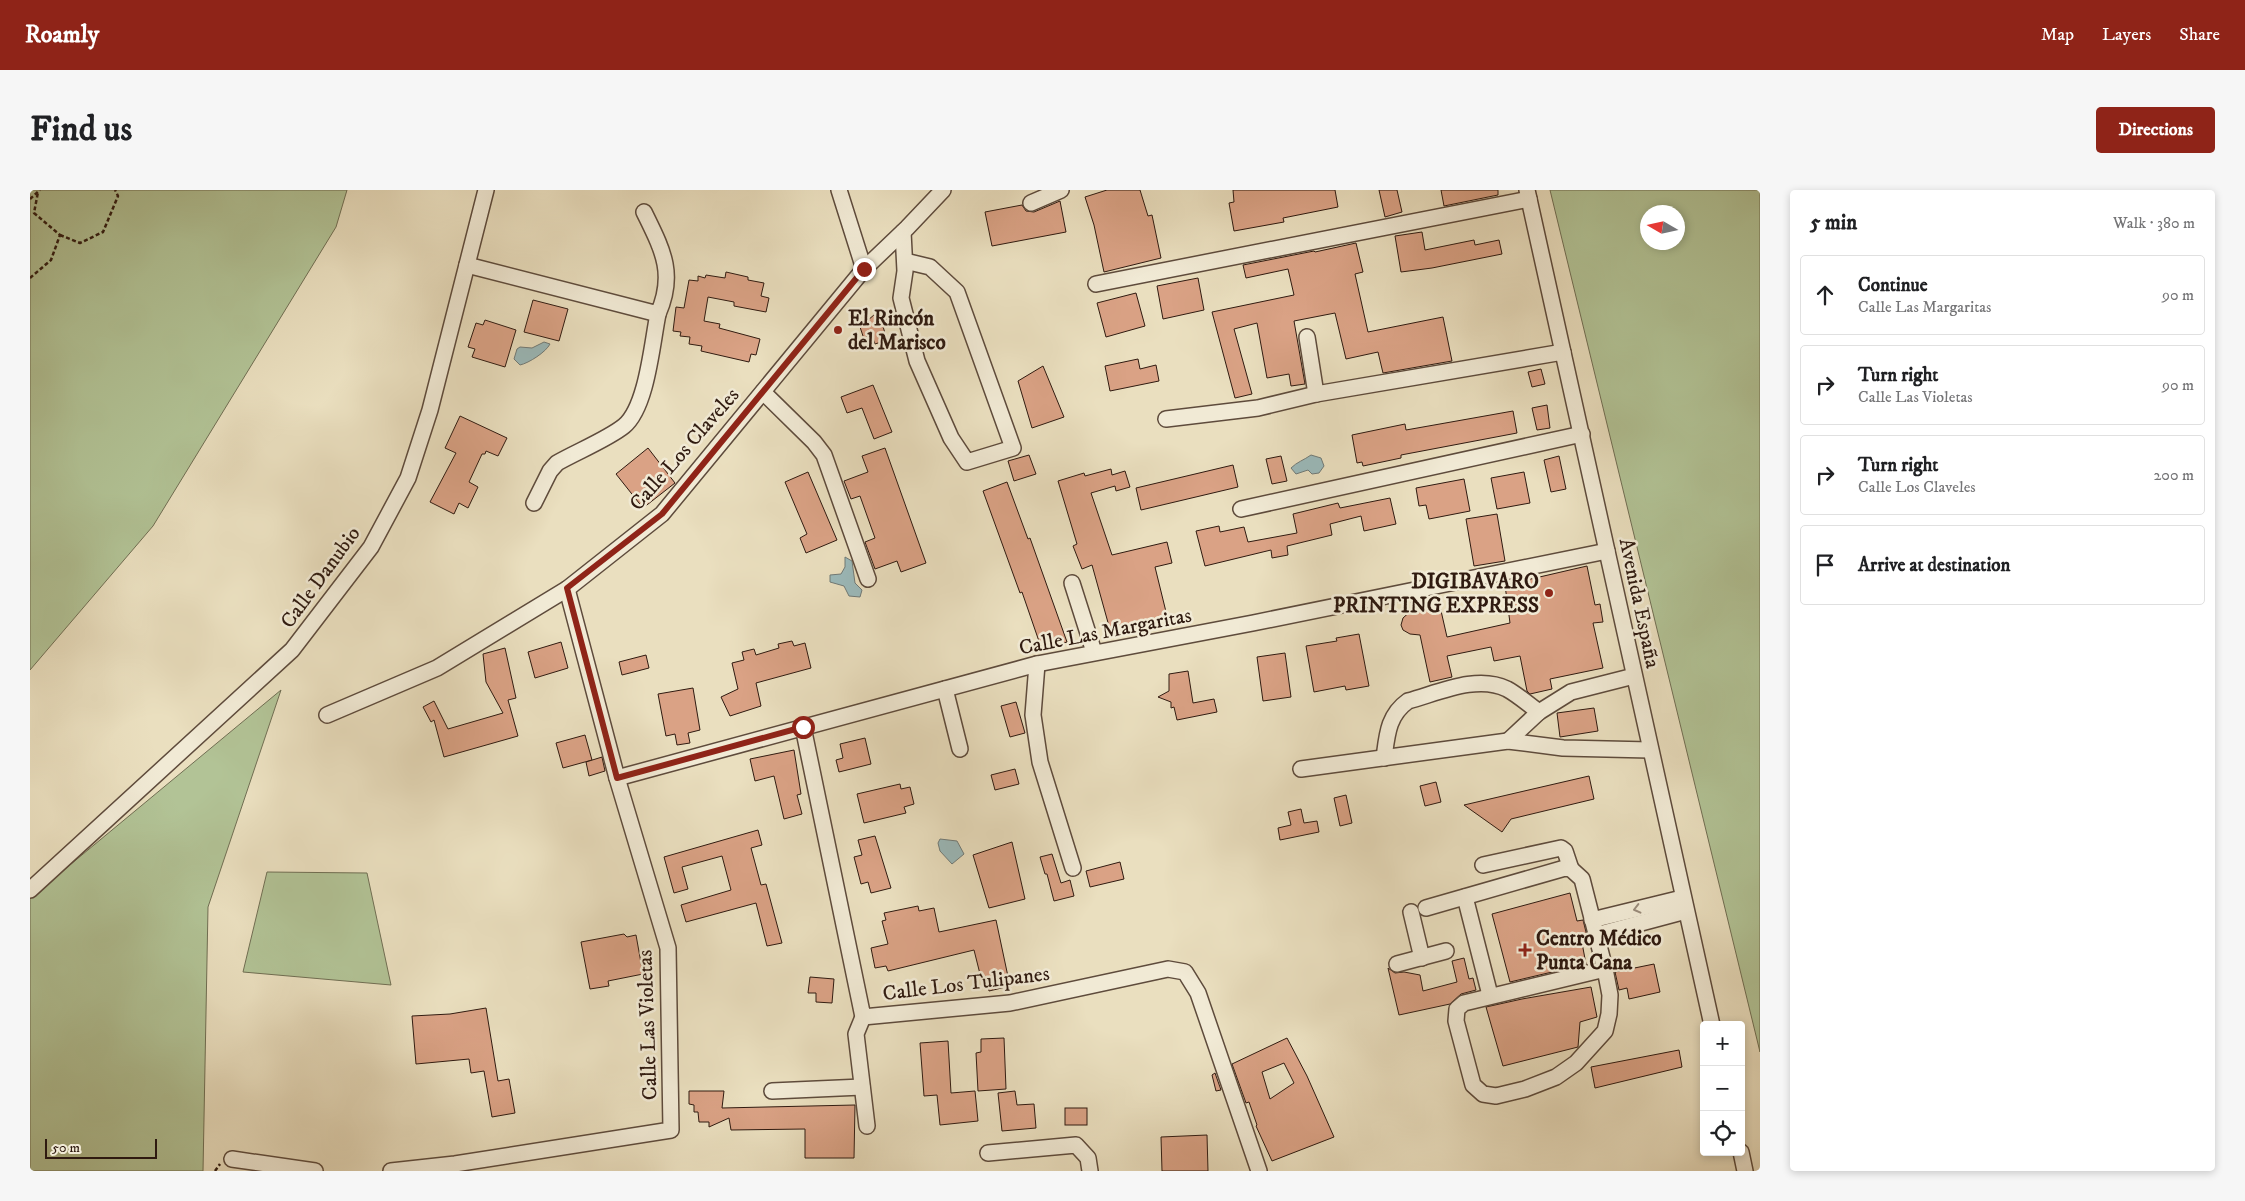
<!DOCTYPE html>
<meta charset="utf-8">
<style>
body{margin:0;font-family:"IM FELL DW Pica",serif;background:#f6f6f6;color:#202124}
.controls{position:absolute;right:15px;bottom:15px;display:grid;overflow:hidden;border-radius:5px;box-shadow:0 2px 8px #0003}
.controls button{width:45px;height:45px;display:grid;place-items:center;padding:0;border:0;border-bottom:1px solid #e0e0e0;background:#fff;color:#202124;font:25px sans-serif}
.compass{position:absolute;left:1610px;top:15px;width:45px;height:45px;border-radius:50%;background:#fff;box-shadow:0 2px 8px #0003;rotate:279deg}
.scale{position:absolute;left:15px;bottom:12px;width:112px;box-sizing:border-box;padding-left:5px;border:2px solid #2f1a10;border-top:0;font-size:14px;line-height:18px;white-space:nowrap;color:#2f1a10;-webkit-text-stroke:4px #f1ead5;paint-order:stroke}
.stop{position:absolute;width:15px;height:15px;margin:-11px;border:4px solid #8f2418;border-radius:50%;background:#fff}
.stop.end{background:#8f2418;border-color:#fff;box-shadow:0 1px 5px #0008}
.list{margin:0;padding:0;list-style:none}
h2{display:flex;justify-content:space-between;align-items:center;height:65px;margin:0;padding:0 20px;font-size:21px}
h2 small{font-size:16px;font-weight:400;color:#757577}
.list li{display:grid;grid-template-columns:32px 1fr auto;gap:15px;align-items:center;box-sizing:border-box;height:80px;margin:0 10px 10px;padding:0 10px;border:1px solid #e0e0e0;border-radius:5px}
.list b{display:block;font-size:19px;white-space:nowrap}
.list p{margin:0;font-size:16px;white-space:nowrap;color:#757577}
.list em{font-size:16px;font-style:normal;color:#757577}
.icon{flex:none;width:28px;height:28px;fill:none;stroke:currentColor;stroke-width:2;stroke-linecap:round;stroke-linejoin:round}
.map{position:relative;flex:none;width:1730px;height:981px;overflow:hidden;border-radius:5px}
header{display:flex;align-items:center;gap:30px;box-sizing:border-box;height:70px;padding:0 25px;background:#8f2418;color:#fff}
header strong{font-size:24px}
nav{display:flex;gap:28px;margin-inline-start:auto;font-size:18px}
.intro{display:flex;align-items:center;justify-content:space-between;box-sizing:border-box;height:120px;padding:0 30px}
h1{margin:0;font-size:35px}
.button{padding:12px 22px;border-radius:5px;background:#8f2418;color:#fff;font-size:18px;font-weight:700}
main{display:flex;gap:30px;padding:0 30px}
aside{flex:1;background:#fff;border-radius:5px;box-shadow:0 2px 8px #0003}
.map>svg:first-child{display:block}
.green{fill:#b2c396;stroke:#706e53;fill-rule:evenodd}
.water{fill:#9bbabb;stroke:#707a77}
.building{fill:#daa285;stroke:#2f1a10;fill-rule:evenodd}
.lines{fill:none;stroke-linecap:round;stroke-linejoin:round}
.minor-casing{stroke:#5e4b3c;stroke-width:18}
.path{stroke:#2f1a10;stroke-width:2.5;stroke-dasharray:4 2.5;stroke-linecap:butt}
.minor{stroke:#f1ead5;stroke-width:15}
.oneway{stroke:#9a8c7c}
.route{stroke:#8f2418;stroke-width:6}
.poi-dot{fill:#8f2418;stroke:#f1ead5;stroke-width:2}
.labels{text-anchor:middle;stroke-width:5;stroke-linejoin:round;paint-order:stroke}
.poi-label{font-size:21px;font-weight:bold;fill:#2f1a10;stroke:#f1ead5;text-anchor:start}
.street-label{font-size:21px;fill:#2f1a10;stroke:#f1ead5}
</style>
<header>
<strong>Roamly</strong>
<nav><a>Map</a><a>Layers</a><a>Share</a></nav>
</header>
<div class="intro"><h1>Find us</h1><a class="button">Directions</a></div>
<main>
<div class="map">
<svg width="1730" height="981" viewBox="0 0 1730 981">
<rect width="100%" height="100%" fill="#eadfbf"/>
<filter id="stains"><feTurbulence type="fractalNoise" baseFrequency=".004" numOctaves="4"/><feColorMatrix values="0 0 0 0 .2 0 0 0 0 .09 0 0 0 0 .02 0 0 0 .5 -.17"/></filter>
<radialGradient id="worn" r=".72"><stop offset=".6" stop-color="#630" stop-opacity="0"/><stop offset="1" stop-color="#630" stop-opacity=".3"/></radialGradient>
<!-- green -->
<g class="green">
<polygon points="0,0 317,0 306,37 123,336 0,480"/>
<path d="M1520,0H1730V862ZM1648,22V52H1618V22Z"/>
<polygon points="251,500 178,717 173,981 0,981 0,708"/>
<polygon points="237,682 337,683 361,795 213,782"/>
</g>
<!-- water -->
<g class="water">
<path d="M514,152L520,154C516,162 499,173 490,175L484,169L487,159L490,157L502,158Z"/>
<path d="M1281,265L1291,268L1294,276L1289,283L1282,284L1278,280L1266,284L1261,278C1267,272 1274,270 1281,265Z"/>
<polygon points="815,367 822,371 825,393 832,400 830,407 819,406 814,396 800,392 800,385 811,384 815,377"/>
<polygon points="910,649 927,651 934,664 922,674 910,661 908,653"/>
</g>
<!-- building -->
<g class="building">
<polygon points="1077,0 1110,0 1118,26 1122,25 1131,68 1074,82 1064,35 1055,7"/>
<polygon points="1203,0 1305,0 1308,17 1253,28 1254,32 1204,41 1199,13 1204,12"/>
<polygon points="1349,0 1367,0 1372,22 1355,27"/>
<polygon points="1411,0 1468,0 1468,5 1414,16"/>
<polygon points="1030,11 1036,42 962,56 955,22 992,15 996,21 1004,22"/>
<polygon points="1392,42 1395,60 1444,50 1445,55 1469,50 1472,64 1402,78 1371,82 1365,46"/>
<polygon points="1326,53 1333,82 1325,84 1338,142 1413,127 1422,171 1353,183 1348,162 1316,169 1305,123 1264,131 1275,194 1261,196 1259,184 1237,188 1227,133 1204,139 1222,204 1205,208 1182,122 1264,105 1258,79 1216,88 1213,75 1284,61 1285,62"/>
<polygon points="696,82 718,87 718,90 734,93 731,106 739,108 736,122 704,116 704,112 678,107 674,131 690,134 689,138 730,149 726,165 721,164 719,172 671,161 672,156 659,154 660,147 650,146 651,142 643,141 646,117 654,118 659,90 668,91 668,86 675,88 676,85 695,88"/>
<polygon points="1168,88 1174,120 1133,129 1127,96"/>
<polygon points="1106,103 1115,136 1076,147 1067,113"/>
<polygon points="503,110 538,119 529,151 494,142"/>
<polygon points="852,118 857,129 852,133 857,150 845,154 841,143 834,149 830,137"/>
<polygon points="455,130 486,140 475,177 442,167 445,159 438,157 446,133 453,135"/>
<polygon points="1108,169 1110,179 1126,175 1129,191 1080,201 1075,176"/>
<polygon points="1013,176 1034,227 1002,238 988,191"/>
<polygon points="1511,179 1515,194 1502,197 1498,182"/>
<polygon points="843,195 862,242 844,249 832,218 817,223 811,207"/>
<polygon points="1517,215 1520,238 1507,240 1502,218"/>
<polygon points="1483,221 1487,243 1371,265 1371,268 1333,276 1332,272 1327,273 1322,245 1375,234 1376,240"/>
<polygon points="430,226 477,248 468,266 456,261 455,264 452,264 439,292 448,297 438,318 429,313 424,324 400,312 426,263 415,258"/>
<polygon points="618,258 645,293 613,318 586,284"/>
<polygon points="855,258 896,373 871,382 867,371 845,379 835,352 845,348 830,306 821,309 814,291 838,282 832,266"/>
<polygon points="999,265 1006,284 984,291 978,271"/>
<polygon points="1251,266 1257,291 1242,294 1236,269"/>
<polygon points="1529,266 1536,299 1521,302 1514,270"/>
<polygon points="1203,275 1208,297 1111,320 1106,298"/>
<polygon points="1081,279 1082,285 1095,281 1100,297 1086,301 1085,296 1061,303 1082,365 1137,352 1142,373 1125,377 1138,430 1108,437 1109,440 1082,447 1062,375 1052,379 1043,356 1047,354 1028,291 1054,283 1055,286"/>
<polygon points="778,282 807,350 776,363 770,348 777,344 755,292"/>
<polygon points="1494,282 1500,313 1467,319 1461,288"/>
<polygon points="1434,289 1440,321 1399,329 1396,315 1389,316 1386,298"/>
<polygon points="977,292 998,349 1000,348 1037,452 1012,460 992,402 990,403 953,301"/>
<polygon points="1360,308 1366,334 1334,341 1331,326 1300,334 1302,345 1257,356 1258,365 1242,368 1241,360 1175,376 1166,341 1189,336 1190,342 1214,337 1218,352 1267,343 1263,324 1308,313 1310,318"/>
<polygon points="1467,324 1475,371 1444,376 1436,329"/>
<polygon points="1557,376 1565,415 1570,414 1573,432 1563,433 1573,478 1520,489 1522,499 1500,504 1497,501 1490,466 1464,471 1461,457 1417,466 1422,487 1400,492 1390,445 1380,444 1373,440 1371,435 1373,428 1383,419 1381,412 1397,408 1399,414 1409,412 1417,447 1480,433 1475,395"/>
<polygon points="1329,444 1339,496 1316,500 1315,496 1284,502 1276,456 1307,451 1306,448"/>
<polygon points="762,451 764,456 775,453 781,478 726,493 731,516 700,526 691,507 708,499 702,473 714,470 712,462 724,459 726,465 749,458 748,454"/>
<polygon points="531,452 538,478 505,488 498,462"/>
<polygon points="475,458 486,508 478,510 488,546 414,567 404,530 401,532 393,517 404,511 418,539 473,523 456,492 453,464"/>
<polygon points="1255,463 1261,507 1233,511 1227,467"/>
<polygon points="616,465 619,478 592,485 589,472"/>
<polygon points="1158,481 1163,513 1184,509 1187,522 1147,530 1144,517 1141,518 1141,512 1128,507 1139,501 1139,484"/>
<polygon points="663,498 670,540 658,543 660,553 647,555 645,544 636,546 628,504"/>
<polygon points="986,512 995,543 980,547 971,516"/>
<polygon points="1564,518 1568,541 1530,547 1527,523"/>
<polygon points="555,545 562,570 533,578 526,553"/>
<polygon points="835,548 841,574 809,582 806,570 813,568 810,554"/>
<polygon points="764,560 771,604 767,605 772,624 754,629 744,586 725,591 720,569"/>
<polygon points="572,567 575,581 559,586 556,572"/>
<polygon points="985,579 989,594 965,600 961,585"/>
<polygon points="1559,586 1564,609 1481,629 1472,642 1434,615"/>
<polygon points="1406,592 1411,612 1395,616 1390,596"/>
<polygon points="870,594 871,599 880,597 884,614 874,617 876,623 834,633 827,604"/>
<polygon points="1316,605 1322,633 1310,636 1304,608"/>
<polygon points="1271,619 1274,633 1287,631 1289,642 1250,650 1248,638 1261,635 1258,622"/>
<polygon points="728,640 732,655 721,658 731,695 736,694 752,753 737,756 726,713 656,732 651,715 701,700 692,666 652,677 658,699 644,703 634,667"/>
<polygon points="845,646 861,698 841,703 838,692 831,694 824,667 832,665 828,650"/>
<polygon points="982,652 995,709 959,718 943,665"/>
<polygon points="1022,664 1031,693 1040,690 1044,706 1024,711 1017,684 1015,684 1010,667"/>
<polygon points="1090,672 1094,689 1060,697 1056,681"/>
<polygon points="1540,703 1547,731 1553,730 1558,750 1552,753 1556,774 1480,792 1462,724"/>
<polygon points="888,716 889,721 904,718 909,742 966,730 980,796 959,801 957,791 952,792 944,760 858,781 856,776 845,778 841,758 858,754 852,731 856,730 854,723"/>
<polygon points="594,744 597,747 606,745 613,784 578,791 579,796 560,799 551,752"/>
<polygon points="1434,768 1439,789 1443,788 1446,800 1431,804 1420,814 1369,825 1358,778 1365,783 1374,782 1390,785 1393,801 1427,792 1422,771"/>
<polygon points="1624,774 1630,802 1599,809 1597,798 1589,800 1585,782"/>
<polygon points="780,787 804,789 802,813 786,812 786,803 778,803"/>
<polygon points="1561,797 1567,827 1550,832 1548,857 1473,876 1456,817 1492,809"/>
<polygon points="456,818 468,891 479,889 485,923 462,927 454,881 441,883 439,869 386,874 382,826 420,824"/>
<polygon points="974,848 976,899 948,901 946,863 951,862 951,849"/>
<path d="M1257,848L1277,886L1304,947L1242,971L1226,936L1227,935L1219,912L1216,913L1202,874ZM1254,873L1264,893L1240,909L1232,882Z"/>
<polygon points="918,851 921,903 945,901 948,931 910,935 907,905 894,906 890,853"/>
<polygon points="1649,860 1652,877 1565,898 1561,877"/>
<polygon points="1185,883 1191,900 1186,901 1182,885"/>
<polygon points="659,901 694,901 692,918 825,915 824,968 775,968 775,939 701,940 699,928 679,937 679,932 669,932 668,922 664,922 664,915 659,914"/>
<polygon points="985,901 987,915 1004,914 1006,938 972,941 968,903"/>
<rect x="1035" y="918" width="22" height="17"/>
<polygon points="1177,945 1178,981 1132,981 1131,947"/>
</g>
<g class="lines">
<!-- minor casing -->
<g class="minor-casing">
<g id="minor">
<polyline points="809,0 834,79"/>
<polyline points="1497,0 1682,835"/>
<polyline points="1001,13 1031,0"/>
<polyline points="873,42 875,81 871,108 887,171 921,248 937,272 983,258 927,102 900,77 875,71"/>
<path d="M437,75L628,124C646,83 632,59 614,22"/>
<polyline points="1066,94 1499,9"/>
<polyline points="1277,147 1286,204"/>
<polyline points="733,202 784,252 794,265 838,389"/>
<polyline points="1136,229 1228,218 1286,204 1533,162"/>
<path d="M504,313L520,281L527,273C546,262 578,249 594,236C617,217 622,153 628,124"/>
<polyline points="1211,319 1552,244"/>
<polyline points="1042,393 1064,462"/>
<polyline points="1007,474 1003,525 1010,572 1043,678"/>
<polyline points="915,499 930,559"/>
<polyline points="297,525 407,478 537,399 632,324 834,79 877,38 913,0"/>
<polyline points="773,537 833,827 980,813 1138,779 1155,782 1168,803 1229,981"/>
<polyline points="1478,551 1509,522 1541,502 1604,486"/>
<path d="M1354,568C1357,545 1358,525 1378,511C1408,503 1447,484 1477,499C1488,505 1498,514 1509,522"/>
<polyline points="1271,579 1478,551 1533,558 1620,560"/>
<polyline points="587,588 1007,474 1223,433 1577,361"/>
<polyline points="1453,675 1531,658 1535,661 1541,679"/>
<polyline points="0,700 262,460 341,357 378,288 400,220 456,0"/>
<polyline points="1435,707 1460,805"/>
<polyline points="1396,718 1535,678 1541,679 1552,689 1575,779 1580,805 1579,824 1575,841 1546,873 1526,887 1495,899 1466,906 1453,904 1443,895 1426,831 1427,819 1434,813 1575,779"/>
<polyline points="1381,722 1392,768"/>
<polyline points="1562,730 1652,708"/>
<polyline points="1566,745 1656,721"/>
<polyline points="1367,774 1416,761"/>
<polyline points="833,827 826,844 837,936"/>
<polyline points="742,901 832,897"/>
<polyline points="1711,962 1715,981"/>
<polyline points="958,963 1046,955 1058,968 1060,981"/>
<polyline points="202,969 285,981"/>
<polyline points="361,981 425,974 641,940 638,758 587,588 537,399"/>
</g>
</g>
<!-- path -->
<g class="path">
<polyline points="0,9 10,0"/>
<polyline points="30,45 50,53 73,42 88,6 85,0"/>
<polyline points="0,88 21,70 30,45 4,23 8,2"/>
<polyline points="185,981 190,974"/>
</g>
<!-- minor -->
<use href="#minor" class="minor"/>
</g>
<!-- one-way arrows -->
<defs><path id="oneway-chevron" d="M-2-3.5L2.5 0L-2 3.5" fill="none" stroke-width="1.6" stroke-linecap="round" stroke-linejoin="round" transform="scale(1.25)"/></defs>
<use class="oneway" href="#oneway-chevron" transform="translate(1607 719) rotate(166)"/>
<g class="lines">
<!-- route -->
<polyline class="route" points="773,537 587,588 537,398 632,324 834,79"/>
</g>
<!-- markers -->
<g class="poi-dot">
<circle cx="808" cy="140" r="5"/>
<circle cx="1519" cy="403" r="5"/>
<path d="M1492.5 752.5h5v5h5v5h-5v5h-5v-5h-5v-5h5z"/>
</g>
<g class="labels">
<!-- poi labels -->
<g class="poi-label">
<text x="818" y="135">El Rincón<tspan x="818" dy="24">del Marisco</tspan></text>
<text x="1509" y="398" text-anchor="end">DIGIBAVARO<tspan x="1509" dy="24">PRINTING EXPRESS</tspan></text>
<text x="1506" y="755">Centro Médico<tspan x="1506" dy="24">Punta Cana</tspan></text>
</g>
<!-- street labels -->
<g class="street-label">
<text transform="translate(654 259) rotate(-49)" y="7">Calle Los Claveles</text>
<text transform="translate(290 387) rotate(-54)" y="7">Calle Danubio</text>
<text transform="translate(1610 413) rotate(78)" y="7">Avenida España</text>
<text transform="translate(1075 441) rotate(-11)" y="7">Calle Las Margaritas</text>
<text transform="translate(936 793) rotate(-7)" y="7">Calle Los Tulipanes</text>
<text transform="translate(617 835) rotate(-92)" y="7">Calle Las Violetas</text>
</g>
</g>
<rect width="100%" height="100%" filter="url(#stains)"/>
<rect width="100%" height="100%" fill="url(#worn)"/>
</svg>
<div class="controls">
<button>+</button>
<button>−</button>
<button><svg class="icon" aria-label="locate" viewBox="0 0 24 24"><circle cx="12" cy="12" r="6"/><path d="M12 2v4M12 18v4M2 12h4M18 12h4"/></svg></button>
</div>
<svg class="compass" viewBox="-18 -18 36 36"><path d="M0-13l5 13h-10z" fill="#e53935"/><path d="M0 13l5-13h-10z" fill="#757577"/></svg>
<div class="scale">50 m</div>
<div class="stop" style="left:773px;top:537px"></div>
<div class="stop end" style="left:834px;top:79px"></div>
</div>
<aside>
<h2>5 min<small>Walk · 380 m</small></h2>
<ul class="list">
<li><svg class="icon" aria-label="ahead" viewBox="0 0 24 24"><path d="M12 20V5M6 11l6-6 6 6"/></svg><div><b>Continue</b><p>Calle Las Margaritas</p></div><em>90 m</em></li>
<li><svg class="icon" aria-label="right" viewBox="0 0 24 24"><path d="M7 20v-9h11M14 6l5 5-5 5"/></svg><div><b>Turn right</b><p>Calle Las Violetas</p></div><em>90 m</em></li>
<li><svg class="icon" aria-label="right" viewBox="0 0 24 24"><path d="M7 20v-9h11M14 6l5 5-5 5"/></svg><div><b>Turn right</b><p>Calle Los Claveles</p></div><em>200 m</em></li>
<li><svg class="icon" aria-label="arrive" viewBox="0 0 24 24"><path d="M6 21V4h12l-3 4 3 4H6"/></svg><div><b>Arrive at destination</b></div></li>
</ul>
</aside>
</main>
